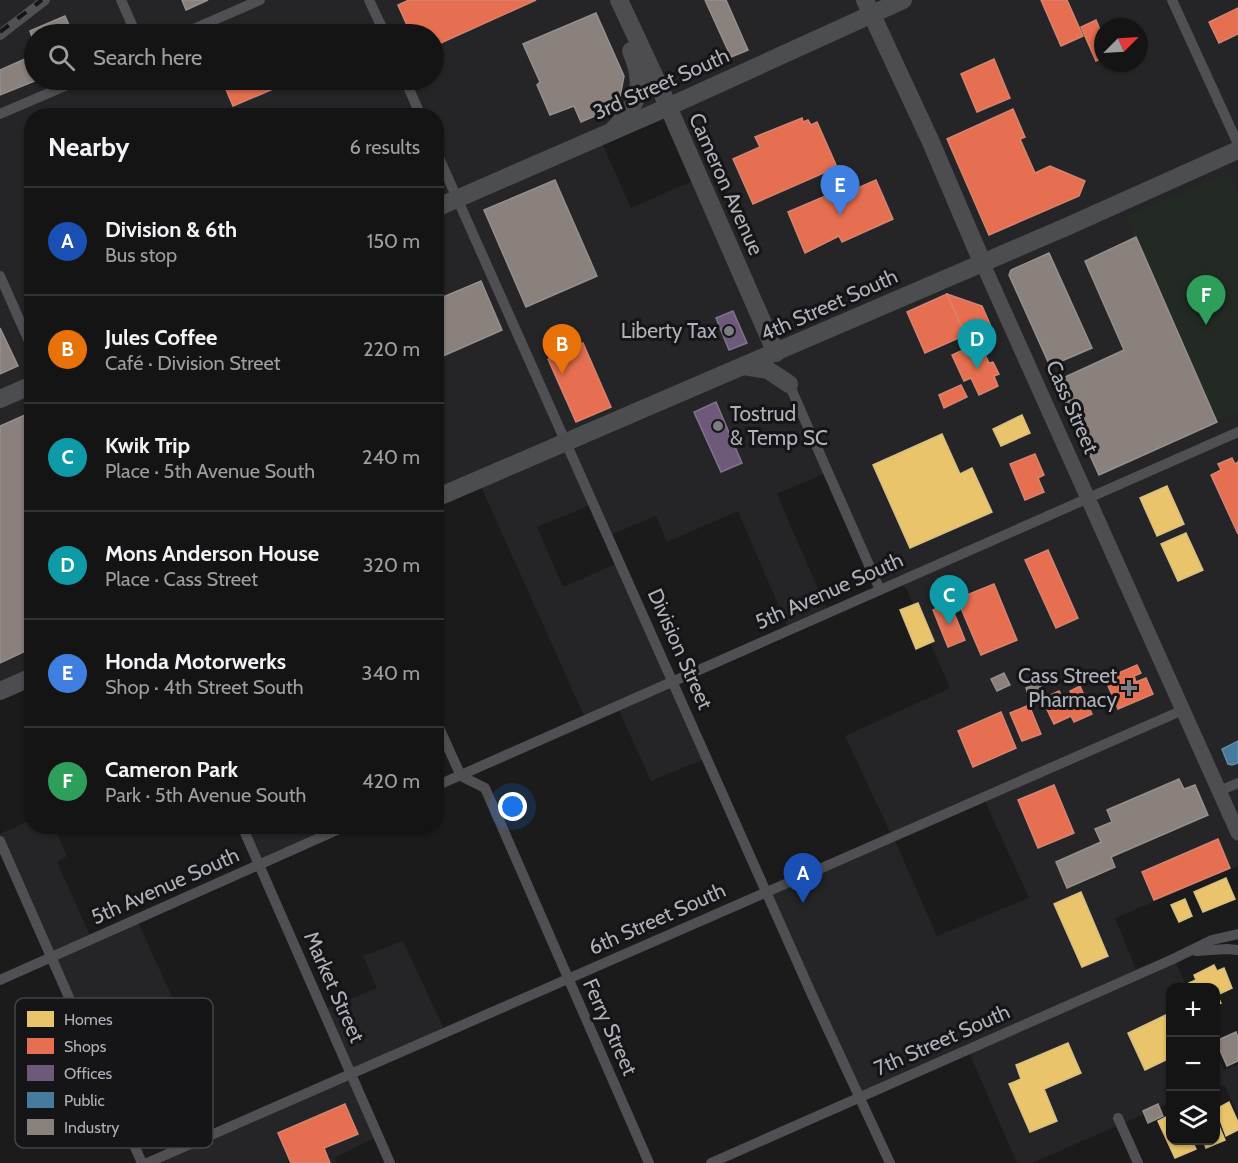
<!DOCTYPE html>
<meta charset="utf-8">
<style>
body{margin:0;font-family:Cabin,sans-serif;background:#1d1d1d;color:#f1f3f6}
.controls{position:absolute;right:18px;bottom:18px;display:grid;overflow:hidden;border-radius:12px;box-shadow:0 2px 4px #0004}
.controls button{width:54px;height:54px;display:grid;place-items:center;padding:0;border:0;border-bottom:2px solid #333334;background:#141414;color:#f1f3f6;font:30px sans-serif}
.compass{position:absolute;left:1094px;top:18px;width:54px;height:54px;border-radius:50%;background:#141414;box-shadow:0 2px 4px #0004;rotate:66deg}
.you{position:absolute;left:513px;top:807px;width:21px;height:21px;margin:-15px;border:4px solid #fff;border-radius:50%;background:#1a73e8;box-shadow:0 0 0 9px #1a73e833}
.badge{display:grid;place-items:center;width:39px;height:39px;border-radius:50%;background:#db2777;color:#fff;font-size:20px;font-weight:700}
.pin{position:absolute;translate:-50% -50px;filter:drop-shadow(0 2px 3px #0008)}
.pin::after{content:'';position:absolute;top:32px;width:21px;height:18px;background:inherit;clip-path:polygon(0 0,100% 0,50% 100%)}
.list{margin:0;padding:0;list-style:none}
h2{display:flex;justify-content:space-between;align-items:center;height:78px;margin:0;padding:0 24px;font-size:26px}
h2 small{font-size:20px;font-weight:400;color:#9d9ea0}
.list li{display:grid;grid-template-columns:39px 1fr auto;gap:18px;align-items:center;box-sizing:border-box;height:108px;padding:0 24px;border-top:2px solid #333334}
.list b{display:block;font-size:22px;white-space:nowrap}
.list p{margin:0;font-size:20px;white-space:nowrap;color:#9d9ea0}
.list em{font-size:20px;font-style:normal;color:#9d9ea0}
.icon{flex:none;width:33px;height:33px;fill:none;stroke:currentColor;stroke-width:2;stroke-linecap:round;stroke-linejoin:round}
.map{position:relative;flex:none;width:1238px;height:1163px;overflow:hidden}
.search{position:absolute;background:#141414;box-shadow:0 2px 4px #0004;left:24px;top:24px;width:420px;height:66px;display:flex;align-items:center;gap:15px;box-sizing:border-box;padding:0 21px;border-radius:33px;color:#9d9ea0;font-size:22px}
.panel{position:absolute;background:#141414;box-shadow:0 2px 4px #0004;left:24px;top:108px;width:420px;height:726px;border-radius:24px}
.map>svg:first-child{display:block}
.built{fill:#252527;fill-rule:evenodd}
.green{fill:#232a24}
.homes{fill:#e9c46a;stroke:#d7be82;stroke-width:1.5}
.shops{fill:#e76f51;stroke:#d68370;stroke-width:1.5}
.offices{fill:#6d597a;stroke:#80738d;stroke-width:1.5}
.public{fill:#457b9d;stroke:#648ba6;stroke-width:1.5}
.industry{fill:#8a817c;stroke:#958f8f;stroke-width:1.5}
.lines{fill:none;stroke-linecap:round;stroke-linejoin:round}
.minor{stroke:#505054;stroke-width:10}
.secondary{stroke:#4e4e51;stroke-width:15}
.primary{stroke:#4d4d50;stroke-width:18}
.trunk{stroke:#4c4d50;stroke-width:18}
.rail-casing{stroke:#505154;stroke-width:6}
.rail{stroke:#151517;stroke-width:4;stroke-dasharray:11;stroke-linecap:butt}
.poi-dot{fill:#7b7c82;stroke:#151517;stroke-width:2}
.labels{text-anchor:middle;stroke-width:6;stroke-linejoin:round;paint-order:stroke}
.street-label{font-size:21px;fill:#aeb1ba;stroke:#151517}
.poi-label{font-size:21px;fill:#aeb1ba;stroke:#151517;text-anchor:end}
.key{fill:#151517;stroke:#434448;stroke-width:1.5}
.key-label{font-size:16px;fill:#aeb1ba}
</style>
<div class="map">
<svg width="1238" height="1163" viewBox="0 0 1238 1163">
<rect width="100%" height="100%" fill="#1b1b1b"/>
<!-- built -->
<g class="built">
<path d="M0,0H1238V866L1115,918L1136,969L1172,954L1187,987L1170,988V1103L1032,1163H1017L968,1050L861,1097L766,892L892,836L845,736L950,688L908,592L900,581L880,590L828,472L777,494L828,612L789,630L738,511L667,542L656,516L608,536L593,504L537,527L563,587L620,562L707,758L651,781L617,706L586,720L478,480L437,498L436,116H32L31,677L0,691ZM1103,27H1139V63H1103ZM34,34H434V80H34ZM668,107L699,178L631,208L599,137ZM983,797L1029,898L937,936L893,836Z"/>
<polygon points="31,820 32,826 54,827 67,856 57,862 92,940 137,920 184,1023 150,1037 135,1005 83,1028 0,841 0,834"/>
<polygon points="242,827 346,827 259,865"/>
<polygon points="403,941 446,1033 351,1075 378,1136 335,1158 336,1163 147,1163 351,1075 323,1010 377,988 363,956"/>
<polygon points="1216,1051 1224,1070 1238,1064 1238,1115 1225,1086 1216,1083"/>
</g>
<!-- green -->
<polygon class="green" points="1229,173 1238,194 1238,413 1217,422 1126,216"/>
<!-- homes -->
<g class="homes">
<polygon points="1022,415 1030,433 1001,446 993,429"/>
<polygon points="942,434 960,474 972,468 992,512 910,548 873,465"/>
<polygon points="1167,486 1184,524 1157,536 1140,498"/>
<polygon points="1186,533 1203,570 1178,581 1161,544"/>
<polygon points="918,603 934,641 916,649 900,610"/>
<polygon points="1226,878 1235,899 1203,912 1194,892"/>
<polygon points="1081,892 1108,956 1082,967 1054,904"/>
<polygon points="1185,899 1192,916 1179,922 1171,905"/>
<polygon points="1214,965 1217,971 1224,968 1232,988 1217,995 1221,1003 1216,1005 1216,988 1191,988 1189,983 1196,980 1194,975"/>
<polygon points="1170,1013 1170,1058 1145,1070 1128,1033"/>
<polygon points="1068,1043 1081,1073 1044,1089 1057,1121 1030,1132 1009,1084 1021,1079 1016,1065"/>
<polygon points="1229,1102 1238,1122 1238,1130 1226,1136 1216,1109"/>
<polygon points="1170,1115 1170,1140 1192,1140 1196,1149 1175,1158 1158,1121"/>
<polygon points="1216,1119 1225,1140 1206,1148 1203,1140 1216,1140"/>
</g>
<!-- shops -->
<g class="shops">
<polygon points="409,0 536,0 434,46 434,34 411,34 398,5"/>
<polygon points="1041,0 1067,0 1083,36 1061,46"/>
<polygon points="1238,8 1238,34 1219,43 1209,22"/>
<polygon points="1096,20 1103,37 1103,58 1096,61 1081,27"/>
<polygon points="994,59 1010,98 977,112 961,74"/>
<polygon points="222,80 269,80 273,89 233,106"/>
<polygon points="1013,109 1025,137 1020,139 1035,173 1050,166 1085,181 1079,196 989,235 947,139"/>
<polygon points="802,118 803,122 808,120 811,125 817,122 837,167 753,204 733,159 760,147 755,137"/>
<polygon points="876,180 893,219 842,242 839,236 805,253 788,212 842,189 844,194"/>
<polygon points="947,294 982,306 990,324 965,335"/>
<polygon points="947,294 965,335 925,353 907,312"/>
<polygon points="583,343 611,407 576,422 548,359"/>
<polygon points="981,346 989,363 993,362 999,374 994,376 998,386 979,395 971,378 964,381 952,355 965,349 967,352"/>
<polygon points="961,385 967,397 944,408 939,395"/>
<polygon points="1035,454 1044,475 1038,478 1044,492 1025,500 1010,464"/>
<polygon points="1232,458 1235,464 1238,462 1238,534 1211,475 1221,470 1218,464"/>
<polygon points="1048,550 1078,618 1056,628 1025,560"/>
<polygon points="994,584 1017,640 981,655 957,599"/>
<polygon points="950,603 965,640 948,647 933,610"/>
<polygon points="1137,665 1141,673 1134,676 1136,682 1146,678 1153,694 1118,709 1105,679"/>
<polygon points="1080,686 1092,714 1074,722 1071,716 1054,724 1042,699 1059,691 1065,703 1074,700 1070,691"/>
<polygon points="1029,705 1041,734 1022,741 1010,713"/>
<polygon points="1001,712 1016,748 973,767 958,731"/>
<polygon points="1054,785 1074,833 1038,848 1018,800"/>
<polygon points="1218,839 1230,868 1154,900 1142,872"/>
<polygon points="345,1104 358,1134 324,1148 330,1163 291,1163 278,1133"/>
</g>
<!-- offices -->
<g class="offices">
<polygon points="733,311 747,343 729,350 716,318"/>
<polygon points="716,402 742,463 721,472 694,412"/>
</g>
<!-- public -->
<polygon class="public" points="1238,741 1238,763 1232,765 1228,764 1222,749"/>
<!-- industry -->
<g class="industry">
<polygon points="182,0 208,0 186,10"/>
<polygon points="705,0 726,0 748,50 731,57"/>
<polygon points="596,13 624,76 620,97 616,107 581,122 574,106 550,115 537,85 540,82 523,44"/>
<polygon points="65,16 73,34 34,34 34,43 30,31"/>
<polygon points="34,55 34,80 37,80 0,95 0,70"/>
<polygon points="555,180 597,276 526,307 484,210"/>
<polygon points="1136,237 1217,422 1099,475 1056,381 1124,350 1085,261"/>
<polygon points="1049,253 1092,348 1050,366 1009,275 1011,270"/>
<polygon points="481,281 502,330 436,359 436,300"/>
<polygon points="0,328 18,366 0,374"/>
<polygon points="32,412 32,648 0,663 0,426"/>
<polygon points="1004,673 1010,685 997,691 991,679"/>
<polygon points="1039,683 1044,694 1030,700 1026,688"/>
<polygon points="1179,779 1184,789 1195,785 1208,815 1111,857 1115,867 1067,888 1056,862 1101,842 1095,829 1112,822 1107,810"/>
<polygon points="1236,1032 1238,1037 1238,1061 1227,1066 1216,1041"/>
<polygon points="1158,1104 1163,1116 1148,1123 1143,1111"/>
</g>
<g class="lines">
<!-- minor -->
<g class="minor">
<polyline points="121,0 136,34"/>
<polyline points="369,0 385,34"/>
<polyline points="1172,0 1238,144"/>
<polyline points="182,34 260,0"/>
<polyline points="0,35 45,0"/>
<polyline points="405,80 421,116"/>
<polyline points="0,114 79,80"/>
<polyline points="436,151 812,995 890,1163"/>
<polyline points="0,276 32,348"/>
<polyline points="789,384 880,590"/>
<polyline points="436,721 461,776 485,788 649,1163"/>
<polyline points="436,786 1238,432"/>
<polyline points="1219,791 1238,783"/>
<polyline points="242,826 390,1163"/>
<polyline points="0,841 142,1163"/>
<polyline points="1196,951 1227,949 1238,950"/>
<polyline points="0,980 346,826"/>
<polyline points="1118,1118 1138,1163"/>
<polyline points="147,1163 1183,710"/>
<polyline points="711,1163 1171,960 1212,940 1238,934"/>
</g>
<!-- secondary -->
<polyline class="secondary" points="982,262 1238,833"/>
<!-- primary -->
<g class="primary">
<polyline points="619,0 660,88 776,353"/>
<polyline points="865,0 930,140 982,262"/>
<path d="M611,132C638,105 647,88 631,51"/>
</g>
<!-- trunk -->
<g class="trunk">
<polyline points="436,208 668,107 903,0"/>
<polyline points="744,366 768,370 789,384"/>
<polyline points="0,399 32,385"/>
<polyline points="436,498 1066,227 1238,150"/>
<polyline points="0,691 32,677"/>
</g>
<!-- rail casing -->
<g class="rail-casing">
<polyline id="rail" points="0,32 42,0"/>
</g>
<!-- rail -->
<use href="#rail" class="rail"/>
</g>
<!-- markers -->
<g class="poi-dot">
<circle cx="729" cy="331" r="6"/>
<circle cx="718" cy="426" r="6"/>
<path d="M1126 679h6v6h6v6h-6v6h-6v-6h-6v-6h6z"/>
</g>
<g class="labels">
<!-- street labels -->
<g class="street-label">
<text transform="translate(661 84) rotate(-24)" y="7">3rd Street South</text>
<text transform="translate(726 184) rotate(66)" y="7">Cameron Avenue</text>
<text transform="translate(829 305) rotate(-24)" y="7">4th Street South</text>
<text transform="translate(1072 407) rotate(66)" y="7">Cass Street</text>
<text transform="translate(829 591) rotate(-24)" y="7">5th Avenue South</text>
<text transform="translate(680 649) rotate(66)" y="7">Division Street</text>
<text transform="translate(165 886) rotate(-24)" y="7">5th Avenue South</text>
<text transform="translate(657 919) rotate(-24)" y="7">6th Street South</text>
<text transform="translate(334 987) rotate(66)" y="7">Market Street</text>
<text transform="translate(610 1027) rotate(66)" y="7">Ferry Street</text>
<text transform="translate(942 1040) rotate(-24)" y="7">7th Street South</text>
</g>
<!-- poi labels -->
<g class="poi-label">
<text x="717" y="338">Liberty Tax</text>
<text x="730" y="421" text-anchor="start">Tostrud<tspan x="730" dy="24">&amp; Temp SC</tspan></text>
<text x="1117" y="683">Cass Street<tspan x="1117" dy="24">Pharmacy</tspan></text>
</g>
</g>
<!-- legend -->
<rect x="15" y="998" width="198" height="150" rx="9" class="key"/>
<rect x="27" y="1011" width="27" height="16" fill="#e9c46a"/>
<rect x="27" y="1038" width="27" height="16" fill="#e76f51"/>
<rect x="27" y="1065" width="27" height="16" fill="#6d597a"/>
<rect x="27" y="1092" width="27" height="16" fill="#457b9d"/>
<rect x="27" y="1119" width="27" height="16" fill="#8a817c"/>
<g class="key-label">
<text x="64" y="1025">Homes</text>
<text x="64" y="1052">Shops</text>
<text x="64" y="1079">Offices</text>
<text x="64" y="1106">Public</text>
<text x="64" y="1133">Industry</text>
</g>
</svg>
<div class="controls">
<button>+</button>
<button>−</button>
<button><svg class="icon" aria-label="layers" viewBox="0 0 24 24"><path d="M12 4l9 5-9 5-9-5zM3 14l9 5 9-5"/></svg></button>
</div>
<svg class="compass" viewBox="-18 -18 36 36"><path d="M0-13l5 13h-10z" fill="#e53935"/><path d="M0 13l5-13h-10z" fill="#9d9ea0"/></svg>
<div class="you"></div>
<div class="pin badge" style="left:803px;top:903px;background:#1a4fb4">A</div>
<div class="pin badge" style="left:562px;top:374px;background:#e8710a">B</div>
<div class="pin badge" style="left:949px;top:625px;background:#0f9aa8">C</div>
<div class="pin badge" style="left:977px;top:369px;background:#0f9aa8">D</div>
<div class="pin badge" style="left:840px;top:215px;background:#3f7fe0">E</div>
<div class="pin badge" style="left:1206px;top:325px;background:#2e9e5b">F</div>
<div class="search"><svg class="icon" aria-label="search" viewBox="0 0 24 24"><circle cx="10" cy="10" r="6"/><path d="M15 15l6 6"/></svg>Search here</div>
<section class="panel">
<h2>Nearby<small>6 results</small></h2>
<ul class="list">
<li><span class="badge" style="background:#1a4fb4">A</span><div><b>Division &amp; 6th</b><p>Bus stop</p></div><em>150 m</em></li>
<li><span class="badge" style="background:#e8710a">B</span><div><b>Jules Coffee</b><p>Café · Division Street</p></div><em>220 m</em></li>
<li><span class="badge" style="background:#0f9aa8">C</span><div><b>Kwik Trip</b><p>Place · 5th Avenue South</p></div><em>240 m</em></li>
<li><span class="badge" style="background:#0f9aa8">D</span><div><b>Mons Anderson House</b><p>Place · Cass Street</p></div><em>320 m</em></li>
<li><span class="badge" style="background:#3f7fe0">E</span><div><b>Honda Motorwerks</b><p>Shop · 4th Street South</p></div><em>340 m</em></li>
<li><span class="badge" style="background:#2e9e5b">F</span><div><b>Cameron Park</b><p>Park · 5th Avenue South</p></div><em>420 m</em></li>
</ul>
</section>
</div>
